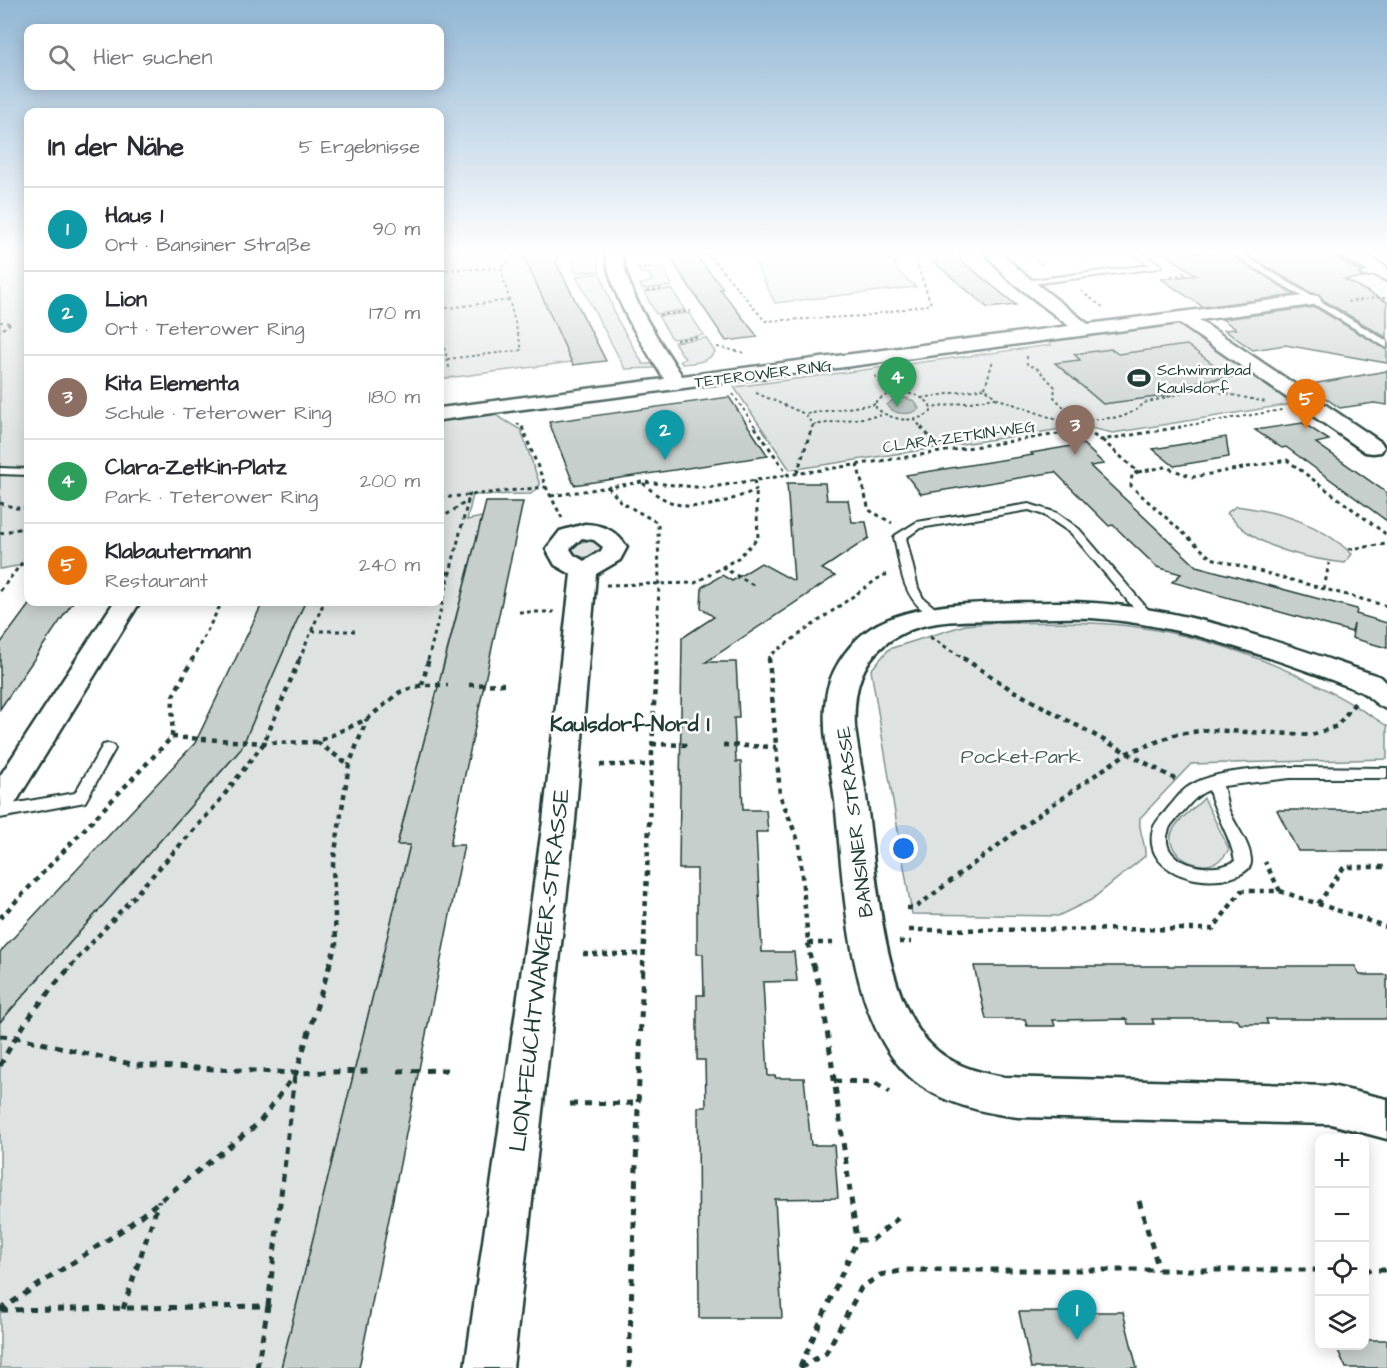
<!DOCTYPE html>
<html lang="de">
<meta charset="utf-8">
<style>
body{margin:0;font-family:"Architects Daughter",sans-serif;background:#f7f7f7;color:#2b2b33}
.controls{position:absolute;right:18px;bottom:18px;display:grid;overflow:hidden;border-radius:12px;box-shadow:0 3px 15px #0003}
.controls button{width:54px;height:54px;display:grid;place-items:center;padding:0;border:0;border-bottom:2px solid #e1e1e2;background:#fff;color:#2b2b33;font:30px sans-serif}
.you{position:absolute;left:904px;top:849px;width:21px;height:21px;margin:-15px;border:4px solid #fff;border-radius:50%;background:#1a73e8;box-shadow:0 0 0 9px #1a73e833}
.badge{display:grid;place-items:center;width:39px;height:39px;border-radius:50%;background:#d93025;color:#fff;font-size:20px;font-weight:700}
.pin{position:absolute;translate:-50% -50px;filter:drop-shadow(0 2px 3px #0008)}
.pin::after{content:'';position:absolute;top:32px;width:21px;height:18px;background:inherit;clip-path:polygon(0 0,100% 0,50% 100%)}
.list{margin:0;padding:0;list-style:none}
h2{display:flex;justify-content:space-between;align-items:center;height:78px;margin:0;padding:0 24px;font-size:26px}
h2 small{font-size:20px;font-weight:400;color:#7c7c81}
.list li{display:grid;grid-template-columns:39px 1fr auto;gap:18px;align-items:center;box-sizing:border-box;height:84px;padding:0 24px;border-top:2px solid #e1e1e2}
.list b{display:block;font-size:22px;white-space:nowrap}
.list p{margin:0;font-size:20px;white-space:nowrap;color:#7c7c81}
.list em{font-size:20px;font-style:normal;color:#7c7c81}
.icon{flex:none;width:33px;height:33px;fill:none;stroke:currentColor;stroke-width:2;stroke-linecap:round;stroke-linejoin:round}
.map{position:relative;flex:none;width:1387px;height:1368px;overflow:hidden}
.search{position:absolute;background:#fff;box-shadow:0 3px 15px #0003;left:24px;top:24px;width:420px;height:66px;display:flex;align-items:center;gap:15px;box-sizing:border-box;padding:0 21px;border-radius:12px;color:#7c7c81;font-size:22px}
.panel{position:absolute;background:#fff;box-shadow:0 3px 15px #0003;left:24px;top:108px;width:420px;height:498px;border-radius:12px}
.map>svg:first-child{display:block}
.built{fill:#eef1f0}
.green{fill:#dee3e2;stroke:#7e908b;stroke-width:1.5}
.water{fill:#afbab7;stroke:#758883;stroke-width:1.5}
.building{fill:#c7cfcc;stroke:#1f3d34;stroke-width:1.5}
.lines{fill:none;stroke-linecap:round;stroke-linejoin:round}
.lane-casing{stroke:#1f3d34;stroke-width:4}
.street-casing{stroke:#1f3d34;stroke-width:5}
.secondary-casing{stroke:#1f3d34;stroke-width:5}
.path-far3{stroke:#1f3d34;stroke-width:2;stroke-dasharray:3 3;stroke-linecap:butt}
.path-far2{stroke:#1f3d34;stroke-width:3;stroke-dasharray:4 4;stroke-linecap:butt}
.path-far1{stroke:#1f3d34;stroke-width:4.5;stroke-dasharray:5 5;stroke-linecap:butt}
.path{stroke:#1f3d34;stroke-width:5;stroke-dasharray:7 7;stroke-linecap:butt}
.lane{fill:#fff;fill-rule:evenodd}
.street{fill:#fff;fill-rule:evenodd}
.secondary{fill:#fff;fill-rule:evenodd}
.labels{text-anchor:middle;stroke-width:5;stroke-linejoin:round;paint-order:stroke}
.far-poi-label{font-size:16px;fill:#1f3d34;stroke:#fff;text-anchor:start}
.far-street-label{font-size:16px;fill:#1f3d34;stroke:#fff}
.park-label{font-size:20px;fill:#455e57;stroke:#fff}
.street-label{font-size:20px;fill:#1f3d34;stroke:#fff}
.neighbourhood-label{font-size:21px;font-weight:bold;fill:#1f3d34;stroke:#fff}
.near-street-label{font-size:24px;fill:#1f3d34;stroke:#fff}
</style>
<div class="map">
<svg width="1387" height="1368" viewBox="0 0 1387 1368">
<rect width="100%" height="100%" fill="#fff"/>
<filter id="ink" filterUnits="userSpaceOnUse"><feTurbulence type="fractalNoise" baseFrequency=".0167" numOctaves="2"/><feDisplacementMap in="SourceGraphic" scale="12" xChannelSelector="R" yChannelSelector="G"/><feConvolveMatrix kernelMatrix="1 2 1 2 8 2 1 2 1" color-interpolation-filters="sRGB"/></filter>
<g filter="url(#ink)">
<!-- built -->
<polygon class="built" points="1224,252 1325,252 1387,286 1387,349 1315,307 1316,304"/>
<!-- green -->
<g class="green">
<polygon points="0,252 28,252 28,564 0,569"/>
<polygon points="440,252 524,252 523,264 529,265 572,362 440,379"/>
<polygon points="572,252 597,252 599,271 575,272"/>
<polygon points="750,252 891,252 898,271 916,287 775,303"/>
<polygon points="662,267 672,284 671,286 642,289 640,284 652,282 649,273 640,273 639,269"/>
<polygon points="600,273 617,319 643,364 654,364 656,368 625,369 576,276"/>
<polygon points="672,289 685,310 656,314 644,292"/>
<polygon points="689,313 704,335 672,339 658,316"/>
<polygon points="1180,322 1298,403 1113,433 1081,426 790,470 734,387 1051,345 1046,339"/>
<path d="M706,338L715,352C707,363 694,363 682,364L680,361L685,359L674,342Z"/>
<polygon points="492,413 521,430 540,485 531,494 473,495 467,520 482,517 440,677 447,691 437,691 397,844 410,845 281,1368 0,1368 0,1022 236,755 251,726 305,602 440,602 440,418"/>
<path d="M1236,506C1280,512 1320,523 1352,554L1345,563C1303,558 1255,548 1227,513Z"/>
<path d="M590,540L597,541L604,547L603,551C593,558 586,560 574,554L572,550L577,543Z"/>
<path d="M988,623C1035,623 1083,620 1130,626C1223,638 1309,674 1387,726V759L1191,764L1140,818C1138,832 1146,842 1145,856L1091,900L1058,916L912,914L871,670L889,649L965,625Z"/>
<path d="M1204,798L1229,849C1212,884 1157,855 1174,828C1181,817 1195,808 1204,798Z"/>
</g>
<!-- water -->
<path class="water" d="M905,398L915,401L919,409C909,416 894,415 887,405L894,399Z"/>
<!-- building -->
<g class="building">
<polygon points="522,252 558,252 557,264 606,361 573,365"/>
<polygon points="666,252 693,252 723,288 720,289 758,337 726,341"/>
<polygon points="922,252 958,252 962,261 1016,305 988,308"/>
<polygon points="1162,252 1227,252 1295,295 1203,307 1161,279 1196,275"/>
<polygon points="1242,252 1325,252 1361,272 1359,275 1363,278 1344,279 1387,302 1387,338 1323,300 1318,294 1311,293"/>
<polygon points="1315,307 1387,350 1387,363 1285,345 1253,350 1224,330 1236,329 1222,319"/>
<polygon points="1187,345 1231,377 1160,387 1171,395 1103,404 1055,363 1080,360 1074,354 1111,349 1118,354"/>
<polygon points="1387,371 1387,405 1374,403 1340,408 1306,385"/>
<polygon points="729,397 768,456 574,485 549,422"/>
<polygon points="1303,423 1329,440 1316,443 1387,493 1387,521 1286,447 1282,448 1255,430"/>
<polygon points="1226,437 1229,457 1174,466 1153,449"/>
<polygon points="1083,444 1104,464 1090,466 1196,566 1357,609 1356,614 1387,623 1387,648 1352,638 1354,624 1352,632 1172,582 1181,574 1157,567 1113,525 1109,526 1055,472 921,494 906,475 1033,455 1031,453"/>
<polygon points="787,483 825,483 827,500 848,500 852,522 866,522 869,538 822,569 835,576 706,662 736,662 739,718 734,718 736,762 741,762 743,810 766,810 768,832 756,832 762,952 794,952 797,981 763,982 768,1076 775,1076 776,1078 804,1078 811,1145 834,1145 838,1198 775,1199 782,1318 699,1318 698,1107 706,1107 705,1060 697,1060 697,995 704,995 703,954 697,954 697,869 679,869 682,638 714,617 701,608 702,587 722,575 732,581 761,563 794,581"/>
<polygon points="486,502 523,502 450,845 464,845 359,1368 281,1368 410,845 397,845"/>
<polygon points="31,602 73,602 0,709 0,644"/>
<polygon points="263,602 305,602 241,749 0,1022 0,952 195,743"/>
<polygon points="1277,810 1387,810 1387,851 1298,851"/>
<polygon points="974,966 1355,966 1360,975 1387,975 1387,1019 1266,1019 1268,1024 1240,1024 1237,1019 1152,1019 1154,1024 1128,1024 1127,1019 1053,1020 1055,1026 1027,1026 1025,1019 986,1019"/>
<polygon points="1019,1312 1123,1312 1137,1368 1031,1368"/>
<polygon points="1365,1340 1387,1340 1387,1368 1346,1368 1336,1346 1365,1346"/>
</g>
<g class="lines">
<!-- lane casing -->
<g class="lane-casing">
<g id="lane">
<polygon points="1131,252 1140,252 1162,266 1158,268 1024,285 1020,283 1024,281 1150,265"/>
<polygon points="1229,252 1238,252 1387,341 1387,348"/>
<polygon points="1387,271 1387,275 1365,276 1361,274 1365,272"/>
<polygon points="0,468 28,469 28,475 0,474"/>
<path d="M1029,504L1057,513L1079,529L1151,613L1153,616L1151,619H1143L1071,533L1044,515L1029,510L920,528L906,538L918,588L923,598L941,613L939,616C932,618 929,614 923,610C901,593 900,562 894,537L896,535L917,522Z"/>
<polygon points="108,744 113,745 115,749 85,802 0,818 0,806 75,793 103,745"/>
<path d="M1290,767L1387,768V778H1290L1223,786C1225,793 1226,801 1228,808C1234,825 1252,844 1251,863C1250,871 1237,876 1230,878C1200,887 1142,872 1153,829C1156,820 1164,814 1169,807C1175,801 1180,792 1188,787C1213,770 1260,769 1290,767ZM1209,790C1215,815 1231,837 1235,861C1212,876 1155,864 1169,829C1171,823 1178,818 1181,814C1190,804 1196,795 1209,790Z"/>
</g>
</g>
<!-- street casing -->
<g class="street-casing">
<g id="street">
<path d="M605,252H621C629,300 657,336 682,376L1069,326L1007,278L984,252H1001L1019,270L1088,324L1312,295L1318,296L1321,300L1318,304L1312,305L1199,320L1381,442L1384,447L1381,452L1373,453L1365,452L1179,323L440,420V408L664,379C639,338 612,300 605,252Z"/>
<path d="M585,524C605,525 616,531 627,547L620,560L596,574L575,821L513,1368H465L543,821L571,574L555,565L546,549L560,531ZM582,538L594,540L603,547L601,551L584,561L574,555L570,549Z"/>
<polygon points="114,602 140,602 11,810 0,814 0,776"/>
<path d="M1063,602C1174,602 1277,642 1381,677L1387,683V709C1374,705 1369,694 1357,690C1315,673 1272,658 1229,645C1184,631 1138,621 1091,618C1059,617 1027,619 996,620C961,621 925,619 894,638C861,658 853,690 855,727C858,753 864,778 867,804C876,871 882,995 930,1044C950,1065 976,1072 1004,1077L1331,1086L1387,1099V1139L1331,1124L1018,1117C978,1112 931,1101 903,1070C846,1009 844,881 835,801C831,767 821,733 826,698C829,673 845,649 864,633C909,597 1007,603 1063,602Z"/>
</g>
</g>
<!-- secondary casing -->
<g class="secondary-casing">
<polygon id="secondary" points="1337,252 1359,252 1387,267 1387,281 1339,256"/>
</g>
<!-- path-far3 -->
<g class="path-far3">
<polyline points="707,252 765,321 864,316 931,304 913,252"/>
<polyline points="1025,252 1043,265"/>
<polyline points="0,255 13,252"/>
<polyline points="1084,259 1091,252"/>
<polyline points="637,268 651,267"/>
<polyline points="440,270 501,268"/>
<polyline points="1171,276 1186,274 1174,266"/>
<polyline points="647,291 661,289"/>
<polyline points="1081,291 1104,308"/>
<polyline points="1347,302 1382,297 1387,300"/>
<polyline points="440,309 510,300"/>
<polyline points="659,315 691,311"/>
<polyline points="0,322 11,323 0,331"/>
<polyline points="440,330 450,371"/>
<polyline points="676,340 699,337"/>
<polyline points="717,347 746,353"/>
<polyline points="1027,356 1027,364 1038,369 1055,387 1054,397 1083,428"/>
<polyline points="447,359 522,350 501,268 512,256 512,252"/>
<polyline points="875,376 891,393"/>
<polyline points="985,388 993,360"/>
<polyline points="756,393 805,414"/>
<path d="M891,393C906,392 919,394 930,404L931,412C914,424 892,421 876,408V401Z"/>
<polyline points="733,394 756,428"/>
<polyline points="922,398 985,388 996,398 931,408"/>
<polyline points="996,398 1080,428"/>
<polyline points="875,404 805,414 813,425 884,415"/>
<polyline points="914,419 922,428"/>
<polyline points="1077,421 1122,417 1138,409 1144,403 1195,390 1218,392 1266,402"/>
<polyline points="517,424 524,428"/>
<polyline points="812,428 813,425"/>
<polyline points="1172,428 1282,410"/>
</g>
<!-- path-far2 -->
<g class="path-far2">
<polyline points="522,427 546,487 562,518"/>
<polyline points="755,427 788,475 1085,430 1101,440 1181,427"/>
<polyline points="921,427 941,450"/>
<polyline points="1076,427 1085,430 1082,427"/>
<polyline points="1102,440 1138,472 1132,474 1131,486 1211,558 1387,606"/>
<polyline points="857,464 869,510 892,523"/>
<polyline points="1138,472 1165,467 1193,477 1287,460 1387,535"/>
<polyline points="797,473 812,427"/>
<path d="M643,483C679,519 714,507 756,490L754,480"/>
<polyline points="608,487 621,502 658,523 659,585 656,660"/>
<polyline points="551,496 642,482 706,488 788,475"/>
<polyline points="440,498 546,487"/>
<polyline points="0,503 16,508 28,508"/>
<polyline points="440,519 469,500"/>
<polyline points="0,533 28,527"/>
<polyline points="1349,549 1387,544"/>
<polyline points="440,566 450,575"/>
<polyline points="722,567 755,586"/>
<polyline points="606,585 695,583 738,558 758,538 756,490"/>
<polyline points="1324,589 1329,563"/>
<polyline points="0,591 28,555"/>
<polyline points="519,612 554,612"/>
<polyline points="312,631 355,631"/>
<polyline points="930,637 966,660"/>
<polyline points="192,660 222,602"/>
<polyline points="299,660 324,602"/>
<polyline points="428,660 470,493"/>
<polyline points="769,660 769,656 883,575 890,575"/>
</g>
<!-- path-far1 -->
<g class="path-far1">
<polyline points="769,658 780,795 799,843 809,952 813,966"/>
<polyline points="963,658 1012,690 1175,779"/>
<polyline points="422,685 429,658"/>
<polyline points="469,685 505,684"/>
<polyline points="172,737 264,743 317,742 367,719 400,692 422,685 448,685"/>
<polyline points="317,742 349,765"/>
<polyline points="652,744 690,745"/>
<polyline points="723,745 776,747"/>
<polyline points="600,765 651,765"/>
<polyline points="1280,891 1387,927"/>
<polyline points="1318,904 1344,867 1387,867"/>
<polyline points="907,908 915,908 1042,812 1127,753 1177,734 1208,730 1312,735 1337,726 1355,703"/>
<polyline points="0,918 172,737 173,696 193,658"/>
<polyline points="909,930 1213,929 1241,891 1280,891 1265,862"/>
<polyline points="899,942 911,942"/>
<polyline points="808,943 837,943"/>
<polyline points="583,954 643,954"/>
<polyline points="71,966 217,804 264,743 300,658"/>
<polyline points="329,966 336,944 333,864 349,765 367,719"/>
<polyline points="643,966 656,658"/>
</g>
<!-- path -->
<g class="path">
<polyline points="813,964 822,995 857,1240"/>
<polyline points="0,1036 16,1037 135,1065 296,1073 368,1071"/>
<path d="M0,1066C19,1028 44,996 73,964"/>
<polyline points="398,1071 448,1070"/>
<polyline points="834,1081 874,1082 890,1092"/>
<polyline points="570,1104 638,1103"/>
<polyline points="1139,1201 1159,1270"/>
<polyline points="1364,1270 1387,1270"/>
<polyline points="268,1306 295,1075"/>
<polyline points="123,1309 159,1201"/>
<polyline points="0,1310 124,1229 259,1123 296,1073 330,964"/>
<polyline points="1,1310 268,1306 257,1368"/>
<polyline points="800,1367 857,1240 872,1240 898,1218"/>
<polyline points="629,1368 643,964"/>
<polyline points="800,1368 826,1353 861,1288 880,1275 905,1270 1320,1270"/>
</g>
<!-- lane -->
<use href="#lane" class="lane"/>
<!-- street -->
<use href="#street" class="street"/>
<!-- secondary -->
<use href="#secondary" class="secondary"/>
</g>
</g>
<!-- sky -->
<linearGradient id="sky" x2="0" y2="1"><stop stop-color="#91b6d4"/><stop offset="0.57" stop-color="#fff"/><stop offset="1" stop-color="#fff" stop-opacity="0"/></linearGradient>
<rect width="1387" height="443" fill="url(#sky)"/>
<!-- icons -->
<defs>
<g id="stadium-bare" transform="scale(1.8)"><path d="M0-5a6.5 5 0 1 0 0 10a6.5 5 0 1 0 0-10ZM-3.5-1.8h7v3.6h-7Z" fill="#1f3d34" stroke="#fff" stroke-width="2.5" paint-order="stroke"/></g>
</defs>
<g fill-rule="evenodd">
<use href="#stadium-bare" x="1139" y="378"/>
</g>
<g class="labels">
<!-- far-poi labels -->
<g class="far-poi-label">
<text x="1157" y="375">Schwimmbad<tspan x="1157" dy="18">Kaulsdorf</tspan></text>
</g>
<!-- far-street labels -->
<g class="far-street-label">
<text transform="translate(763 373) rotate(-7)" y="6">TETEROWER RING</text>
<text transform="translate(959 436) rotate(-8)" y="6">CLARA-ZETKIN-WEG</text>
</g>
<!-- park labels -->
<g class="park-label">
<text x="1021" y="763">Pocket-Park</text>
</g>
<!-- street labels -->
<g class="street-label">
<text transform="translate(854 822) rotate(-97)" y="7">BANSINER STRASSE</text>
</g>
<!-- neighbourhood labels -->
<g class="neighbourhood-label">
<text x="630" y="731">Kaulsdorf-Nord I</text>
</g>
<!-- near-street labels -->
<g class="near-street-label">
<text transform="translate(539 970) rotate(-83)" y="8">LION-FEUCHTWANGER-STRASSE</text>
</g>
</g>
</svg>
<div class="controls">
<button>+</button>
<button>−</button>
<button><svg class="icon" aria-label="locate" viewBox="0 0 24 24"><circle cx="12" cy="12" r="6"/><path d="M12 2v4M12 18v4M2 12h4M18 12h4"/></svg></button>
<button><svg class="icon" aria-label="layers" viewBox="0 0 24 24"><path d="M12 4l9 5-9 5-9-5zM3 14l9 5 9-5"/></svg></button>
</div>
<div class="you"></div>
<div class="pin badge" style="left:1077px;top:1340px;background:#0f9aa8">1</div>
<div class="pin badge" style="left:665px;top:460px;background:#0f9aa8">2</div>
<div class="pin badge" style="left:1075px;top:455px;background:#8d6e63">3</div>
<div class="pin badge" style="left:897px;top:407px;background:#2e9e5b">4</div>
<div class="pin badge" style="left:1306px;top:429px;background:#e8710a">5</div>
<div class="search"><svg class="icon" aria-label="search" viewBox="0 0 24 24"><circle cx="10" cy="10" r="6"/><path d="M15 15l6 6"/></svg>Hier suchen</div>
<section class="panel">
<h2>In der Nähe<small>5 Ergebnisse</small></h2>
<ul class="list">
<li><span class="badge" style="background:#0f9aa8">1</span><div><b>Haus 1</b><p>Ort · Bansiner Straße</p></div><em>90 m</em></li>
<li><span class="badge" style="background:#0f9aa8">2</span><div><b>Lion</b><p>Ort · Teterower Ring</p></div><em>170 m</em></li>
<li><span class="badge" style="background:#8d6e63">3</span><div><b>Kita Elementa</b><p>Schule · Teterower Ring</p></div><em>180 m</em></li>
<li><span class="badge" style="background:#2e9e5b">4</span><div><b>Clara-Zetkin-Platz</b><p>Park · Teterower Ring</p></div><em>200 m</em></li>
<li><span class="badge" style="background:#e8710a">5</span><div><b>Klabautermann</b><p>Restaurant</p></div><em>240 m</em></li>
</ul>
</section>
</div>
